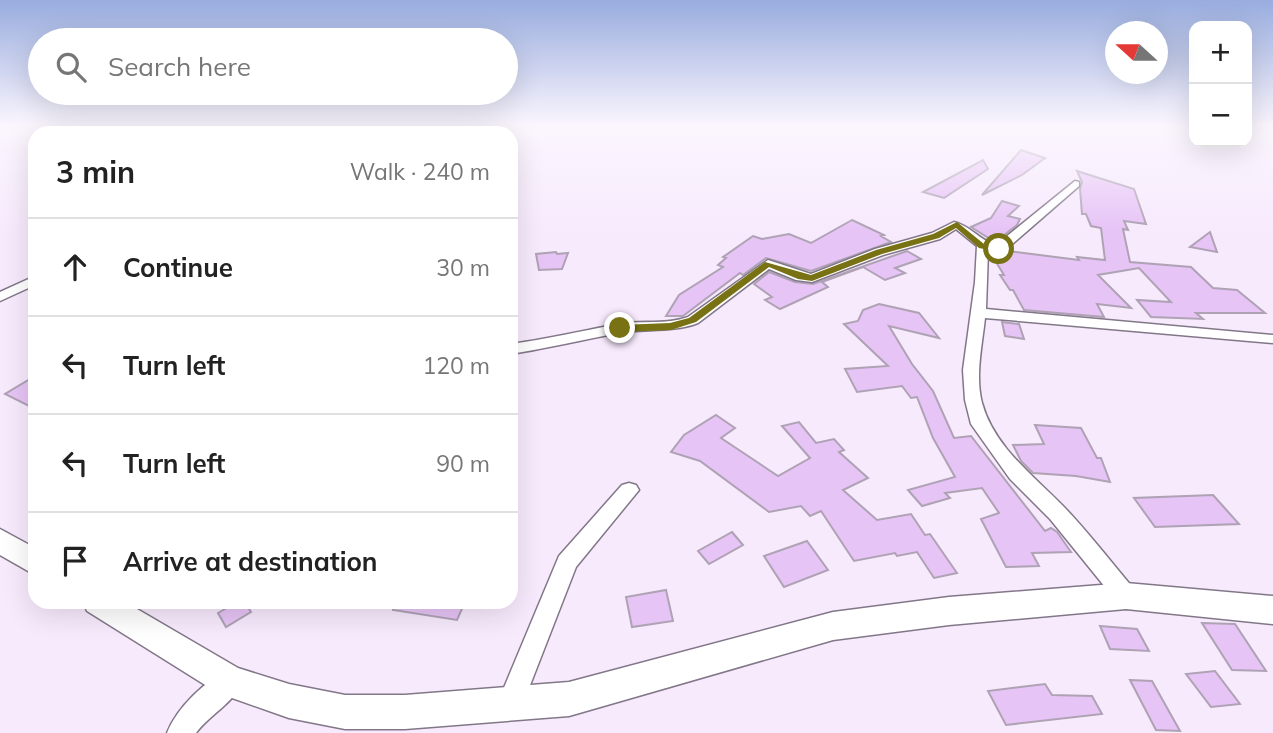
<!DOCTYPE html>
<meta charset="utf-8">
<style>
body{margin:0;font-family:Mulish,sans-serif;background:#f2f2f2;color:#222}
.controls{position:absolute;right:21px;top:21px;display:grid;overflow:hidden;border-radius:14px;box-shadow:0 7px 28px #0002}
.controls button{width:63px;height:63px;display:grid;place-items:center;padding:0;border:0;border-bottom:2px solid #e0e0e0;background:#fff;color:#222;font:35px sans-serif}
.compass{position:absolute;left:1105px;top:21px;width:63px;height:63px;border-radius:50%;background:#fff;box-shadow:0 7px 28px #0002;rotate:291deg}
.stop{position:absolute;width:21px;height:21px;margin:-16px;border:5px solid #787214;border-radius:50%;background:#fff}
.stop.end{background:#787214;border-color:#fff;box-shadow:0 2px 7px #0008}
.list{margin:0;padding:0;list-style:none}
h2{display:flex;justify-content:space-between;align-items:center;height:91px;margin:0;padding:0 28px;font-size:30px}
h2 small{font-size:23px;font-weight:400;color:#767676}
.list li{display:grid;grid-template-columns:46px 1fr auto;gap:21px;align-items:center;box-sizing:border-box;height:98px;padding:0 28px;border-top:2px solid #e0e0e0}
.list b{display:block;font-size:26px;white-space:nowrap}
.list em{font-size:23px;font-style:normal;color:#767676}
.icon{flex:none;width:38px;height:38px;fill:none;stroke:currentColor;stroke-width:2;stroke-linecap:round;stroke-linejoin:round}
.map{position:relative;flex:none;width:1273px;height:733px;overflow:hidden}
.search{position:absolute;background:#fff;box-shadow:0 7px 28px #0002;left:28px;top:28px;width:490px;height:77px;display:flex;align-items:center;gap:18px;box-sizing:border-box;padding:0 24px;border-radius:38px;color:#767676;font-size:26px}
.panel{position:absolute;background:#fff;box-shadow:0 7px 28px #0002;left:28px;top:126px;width:490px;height:483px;border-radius:21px}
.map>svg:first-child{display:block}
.building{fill:#e7c4f6;stroke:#aea2b4;stroke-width:2}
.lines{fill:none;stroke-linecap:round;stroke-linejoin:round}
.minor-casing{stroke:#827788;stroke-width:3}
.tertiary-casing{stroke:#827788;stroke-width:3}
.minor{fill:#fff;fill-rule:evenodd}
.tertiary{fill:#fff;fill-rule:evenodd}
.route{fill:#787214}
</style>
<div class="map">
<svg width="1273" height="733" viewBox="0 0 1273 733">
<rect width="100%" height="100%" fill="#f7eafd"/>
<!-- building -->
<g class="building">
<polygon points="1021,150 1045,158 1022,175 982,195"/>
<polygon points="983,160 988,169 944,198 923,192"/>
<polygon points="1077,171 1134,189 1146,224 1124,221 1128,230 1123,229 1130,262 1191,267 1213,288 1237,290 1265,313 1196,313 1203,319 1151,317 1137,300 1171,302 1139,268 1098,275 1131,308 1097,304 1104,317 1024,310 1013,290 1010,290 1000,275 1004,275 991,254 1003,255 1008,251 1079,260 1077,257 1105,260 1101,228 1091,226 1086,214 1082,214 1080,189 1082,182"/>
<polygon points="1002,201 1019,206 1008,216 1020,219 1017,225 995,242 971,227 991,218"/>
<polygon points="852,220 884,235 881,236 891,242 811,271 766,258 743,275 740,273 683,316 666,316 679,295 723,267 718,265 726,258 723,257 753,236 762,239 789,234 811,243"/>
<polygon points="1210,232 1217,252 1190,247"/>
<polygon points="907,251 921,259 895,268 905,273 885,280 863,267 822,282 828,287 780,309 765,300 772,297 754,284 769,272 795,282 813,284"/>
<polygon points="556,252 557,254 568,253 562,269 539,270 536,254"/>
<polygon points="879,304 919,313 939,338 889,326 912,364 933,391 954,438 971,436 1045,531 1051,528 1057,532 1071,552 1032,553 1039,566 1006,567 981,519 999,513 982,488 945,493 950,498 922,506 908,490 955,477 933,438 917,397 911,398 902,386 857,392 845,369 888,366 844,324 858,321 863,310"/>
<polygon points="1002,322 1019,324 1024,339 1005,336"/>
<polygon points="35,376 35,409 5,394"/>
<polygon points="716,415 735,428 721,438 778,476 810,458 782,426 799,422 816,443 834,439 844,450 839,452 868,478 843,490 877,520 911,514 925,535 930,534 957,573 934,578 917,552 897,556 895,553 854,561 821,511 810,516 801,506 769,512 700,461 671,452 684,435"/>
<polygon points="1035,425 1081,428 1097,458 1101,458 1110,482 1076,476 1033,473 1021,461 1013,445 1044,444"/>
<polygon points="1213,495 1239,524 1155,527 1134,498"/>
<polygon points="732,532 743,545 709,564 698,551"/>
<polygon points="807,541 828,570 784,587 764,556"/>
<polygon points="666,590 673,621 632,627 626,597"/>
<polygon points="237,602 245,602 251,612 226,627 218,613"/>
<polygon points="393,602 465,602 457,620 393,610"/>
<polygon points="1202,623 1235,624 1266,671 1232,670"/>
<polygon points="1100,626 1137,629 1149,651 1110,649"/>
<polygon points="1215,671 1240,704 1211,707 1186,674"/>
<polygon points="1130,680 1152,681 1180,731 1156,730"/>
<polygon points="1045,684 1052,695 1092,696 1102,714 1006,725 988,691"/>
</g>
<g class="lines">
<!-- minor casing -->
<g class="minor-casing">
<g id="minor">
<polygon points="346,126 357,126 346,133 335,133"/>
<path d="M1075,181L1079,182V186L1003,252L988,251L986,309L1273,335V343L985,318C982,346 975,376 982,403C994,447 1034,476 1064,507C1089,533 1111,562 1134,589L1137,596L1134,603L1126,606L1118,603L1050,519L1010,479L971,424L965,400L963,370L975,282L977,246L956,229L940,239L883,255L812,282L796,280L769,269L698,323C672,333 645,328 618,333C582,340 547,348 511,354V344C547,339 582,331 618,324C641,320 666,325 688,317L768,260L811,274L875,249L932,233L954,222C971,226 980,241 996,245Z"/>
<polygon points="35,276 35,285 0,301 0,292"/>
<polygon points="629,483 636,485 639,490 576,567 520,711 511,715 502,711 498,702 559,556 622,485"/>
<path d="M230,670L239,673L242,682C234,703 209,715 196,733H167C177,708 205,680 230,670Z"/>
</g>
</g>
<!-- tertiary casing -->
<g class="tertiary-casing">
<g id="tertiary">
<polygon points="0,529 35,548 35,575 0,555"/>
<polygon points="1126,583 1273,596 1273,624 1126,609 949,625 833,640 569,716 405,729 345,729 289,718 218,693 87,611 83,602 125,602 238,668 289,684 345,695 405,695 569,682 833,612 949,597"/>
</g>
</g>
<!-- minor -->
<use href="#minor" class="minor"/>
<!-- tertiary -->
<use href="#tertiary" class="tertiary"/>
</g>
<!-- sky -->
<linearGradient id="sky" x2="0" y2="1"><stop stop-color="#98acde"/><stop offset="0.55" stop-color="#fbf6fe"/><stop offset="1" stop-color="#fbf6fe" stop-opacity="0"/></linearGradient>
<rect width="1273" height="229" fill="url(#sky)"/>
<!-- route -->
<polygon class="route" points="957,222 984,244 1004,249 999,252 979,248 956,228 939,238 882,254 812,281 798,279 769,267 696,322 671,330 620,332 615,328 620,325 670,323 689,318 765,262 811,275 876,250 933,234"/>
</svg>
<div class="controls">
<button>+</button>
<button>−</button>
</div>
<svg class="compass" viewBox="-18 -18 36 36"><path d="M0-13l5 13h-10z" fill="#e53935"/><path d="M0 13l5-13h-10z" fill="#767676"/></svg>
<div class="stop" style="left:999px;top:249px"></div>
<div class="stop end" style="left:620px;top:328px"></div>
<div class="search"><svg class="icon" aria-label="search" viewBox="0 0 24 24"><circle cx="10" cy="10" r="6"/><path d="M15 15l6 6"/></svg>Search here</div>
<section class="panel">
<h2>3 min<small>Walk · 240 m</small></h2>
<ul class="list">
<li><svg class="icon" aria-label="ahead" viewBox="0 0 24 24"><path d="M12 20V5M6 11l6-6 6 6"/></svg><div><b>Continue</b></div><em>30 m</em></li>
<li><svg class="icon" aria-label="left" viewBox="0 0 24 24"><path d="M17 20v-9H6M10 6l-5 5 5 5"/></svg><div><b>Turn left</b></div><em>120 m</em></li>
<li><svg class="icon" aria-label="left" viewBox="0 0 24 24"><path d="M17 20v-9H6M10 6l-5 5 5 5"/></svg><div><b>Turn left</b></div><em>90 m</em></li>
<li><svg class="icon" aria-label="arrive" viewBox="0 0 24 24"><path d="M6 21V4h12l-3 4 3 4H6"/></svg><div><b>Arrive at destination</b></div></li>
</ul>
</section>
</div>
